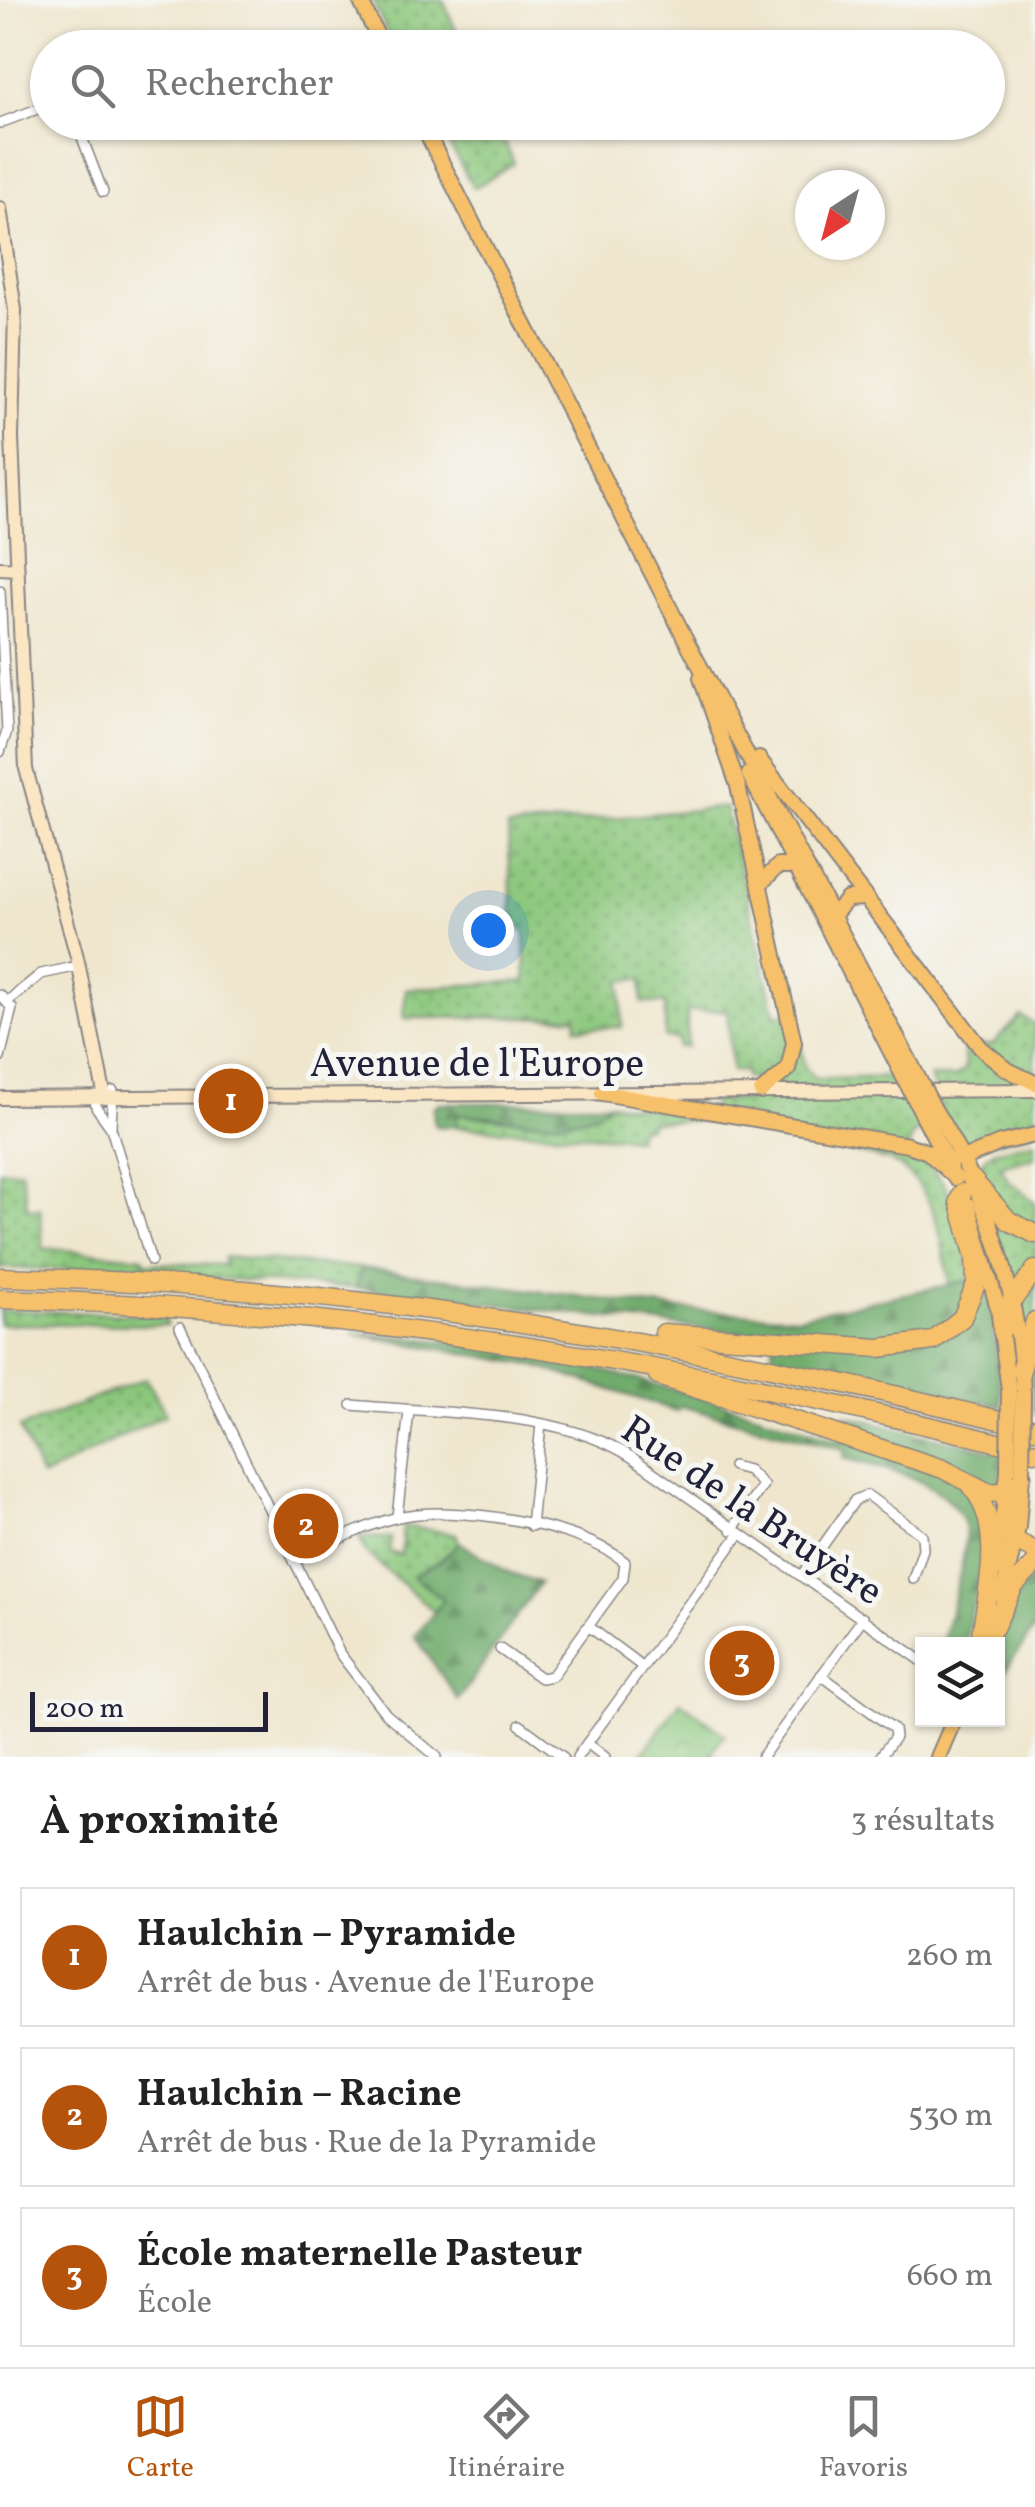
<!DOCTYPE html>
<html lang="fr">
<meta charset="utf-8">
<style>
body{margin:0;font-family:Vollkorn,serif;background:#f6f6f6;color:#222}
.controls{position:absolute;right:30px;bottom:30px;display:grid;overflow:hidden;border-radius:0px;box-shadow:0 2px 8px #0004}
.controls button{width:90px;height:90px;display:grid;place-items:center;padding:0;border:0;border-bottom:2px solid #e0e0e0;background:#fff;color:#222;font:50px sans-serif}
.compass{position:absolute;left:795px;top:170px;width:90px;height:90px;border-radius:50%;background:#fff;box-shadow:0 2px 8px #0004;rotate:216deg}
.scale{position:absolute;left:30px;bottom:25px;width:238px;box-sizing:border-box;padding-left:10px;border:5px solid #22223b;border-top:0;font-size:28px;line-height:35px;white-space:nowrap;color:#22223b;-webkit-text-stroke:8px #f6f6f2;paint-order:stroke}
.you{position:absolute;left:488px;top:930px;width:35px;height:35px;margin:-25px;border:8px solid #fff;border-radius:50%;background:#1a73e8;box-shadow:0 0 0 15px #1a73e833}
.badge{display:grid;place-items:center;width:65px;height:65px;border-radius:50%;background:#b45309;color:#fff;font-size:32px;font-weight:700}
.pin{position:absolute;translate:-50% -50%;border:5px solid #fff;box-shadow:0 2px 10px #0006}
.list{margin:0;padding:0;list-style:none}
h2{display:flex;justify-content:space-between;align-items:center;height:130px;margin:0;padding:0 40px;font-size:42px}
h2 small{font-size:32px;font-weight:400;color:#767676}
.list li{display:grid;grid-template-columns:65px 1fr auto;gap:30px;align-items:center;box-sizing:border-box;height:140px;margin:0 20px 20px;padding:0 20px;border:2px solid #e0e0e0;border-radius:0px}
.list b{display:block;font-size:38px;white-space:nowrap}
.list p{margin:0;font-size:32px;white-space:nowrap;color:#767676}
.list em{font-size:32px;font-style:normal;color:#767676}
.icon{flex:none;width:55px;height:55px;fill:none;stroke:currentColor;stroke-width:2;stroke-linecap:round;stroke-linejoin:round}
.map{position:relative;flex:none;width:1035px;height:1757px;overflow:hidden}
.search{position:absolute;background:#fff;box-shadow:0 2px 8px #0004;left:30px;right:30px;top:30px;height:110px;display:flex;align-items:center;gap:25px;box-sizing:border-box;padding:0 35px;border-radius:55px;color:#767676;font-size:38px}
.sheet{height:610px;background:#fff}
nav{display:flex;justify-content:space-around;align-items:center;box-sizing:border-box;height:140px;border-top:2px solid #e0e0e0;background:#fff;font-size:28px;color:#767676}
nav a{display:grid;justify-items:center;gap:5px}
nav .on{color:#b45309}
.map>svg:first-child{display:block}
.grass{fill:url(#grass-dots);stroke:#56745c;stroke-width:2.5}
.forest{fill:url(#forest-firs);stroke:#496754;stroke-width:2.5}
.park{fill:url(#park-crowns);stroke:#56745c;stroke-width:2.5}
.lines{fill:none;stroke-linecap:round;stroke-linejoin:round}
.street-casing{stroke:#888484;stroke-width:12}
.secondary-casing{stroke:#888484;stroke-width:16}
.primary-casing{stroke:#888484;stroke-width:18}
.highway-casing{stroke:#888484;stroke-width:21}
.street{stroke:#fff;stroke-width:9}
.secondary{stroke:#fbe6c4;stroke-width:12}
.primary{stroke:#f6c16b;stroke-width:14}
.highway{stroke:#f6c16b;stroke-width:18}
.primary-bridge-casing{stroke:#888484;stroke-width:18;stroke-linecap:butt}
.primary-bridge{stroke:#f6c16b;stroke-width:14}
.labels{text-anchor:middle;stroke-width:10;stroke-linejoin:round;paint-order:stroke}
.street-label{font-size:40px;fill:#22223b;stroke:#f6f6f2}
</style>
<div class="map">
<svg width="1035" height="1757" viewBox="0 0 1035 1757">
<defs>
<pattern id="grass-dots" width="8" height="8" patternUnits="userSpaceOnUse" patternTransform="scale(2.5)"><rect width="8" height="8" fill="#8bc77c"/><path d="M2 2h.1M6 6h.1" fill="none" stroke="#71a167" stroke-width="1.8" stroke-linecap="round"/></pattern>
<pattern id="forest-firs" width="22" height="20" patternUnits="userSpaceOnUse" patternTransform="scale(2.5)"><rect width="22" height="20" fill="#70ac6c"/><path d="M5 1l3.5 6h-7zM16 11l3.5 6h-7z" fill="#5c8c5a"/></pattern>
<pattern id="park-crowns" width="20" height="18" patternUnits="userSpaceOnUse" patternTransform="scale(2.5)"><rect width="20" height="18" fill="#8bc77c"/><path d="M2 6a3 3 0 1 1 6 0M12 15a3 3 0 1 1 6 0" fill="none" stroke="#71a167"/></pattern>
</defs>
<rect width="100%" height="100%" fill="#f6f6f2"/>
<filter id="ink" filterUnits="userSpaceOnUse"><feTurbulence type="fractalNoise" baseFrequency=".01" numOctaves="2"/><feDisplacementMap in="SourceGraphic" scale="20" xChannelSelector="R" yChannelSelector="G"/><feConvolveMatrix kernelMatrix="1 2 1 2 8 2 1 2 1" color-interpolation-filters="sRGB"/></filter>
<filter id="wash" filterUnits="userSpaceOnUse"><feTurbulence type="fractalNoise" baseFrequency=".0048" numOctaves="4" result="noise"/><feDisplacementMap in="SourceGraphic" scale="40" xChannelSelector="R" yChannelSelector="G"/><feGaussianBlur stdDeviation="2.25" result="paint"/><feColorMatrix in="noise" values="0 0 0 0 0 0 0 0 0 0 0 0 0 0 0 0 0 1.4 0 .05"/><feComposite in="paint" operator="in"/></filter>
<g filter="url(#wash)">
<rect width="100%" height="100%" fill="#efe6cd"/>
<!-- grass -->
<g class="grass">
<polygon points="372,0 443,0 463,47 394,47"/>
<polygon points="437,123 496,123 514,163 474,188"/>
<path d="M725,807L776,1016L795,1011L805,1068L816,1079L892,1077L921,1130L912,1136L908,1151C956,1177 967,1232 969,1283L950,1286C941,1237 936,1184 888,1160L710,1121H651L649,1127L639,1128L637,1138L457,1127L456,1114C499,1116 577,1135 610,1103L712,1116L713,1100L753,1099L754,1080L746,1078L744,1071H732L727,1010L687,1011V1047H678V1039L665,1038V1004L642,1002V979L621,981L622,1027L577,1028L576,1017L404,1018L406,989L526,981L525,934L512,913L508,828Z"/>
<path d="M1021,1016L1035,1024V1131L967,1150C945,1138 938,1099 930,1077H956L965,1069L964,1045H992Z"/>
<polygon points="1035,1141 1035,1157 1000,1166 1009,1181 1035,1202 1035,1414 1029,1358 978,1166 993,1151"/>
<polygon points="0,1170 21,1170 28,1209 40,1208 43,1248 142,1257 146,1263 224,1265 224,1257 362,1268 356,1288 95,1270 0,1268"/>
<polygon points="0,1310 165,1315 167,1325 0,1324"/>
<polygon points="146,1378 166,1414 41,1477 20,1428"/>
<polygon points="403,1526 456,1534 459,1542 442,1559 413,1576 445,1600 435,1612 366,1553 359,1537 391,1538 389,1552 401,1555"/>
</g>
<!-- forest -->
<g class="forest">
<path d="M439,1103H610C578,1135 500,1116 457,1114V1127L435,1126L433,1108Z"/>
<polygon points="362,1268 676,1309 797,1317 966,1281 990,1296 1002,1406 772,1357 774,1337 356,1288"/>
<path d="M353,1334C521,1339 683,1390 841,1440L845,1415L1003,1453L1000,1481L979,1509L984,1557L965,1644H942C947,1620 969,1552 965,1530C956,1482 883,1468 844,1458L846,1450L838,1447L680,1406L677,1411L533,1365Z"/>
<polygon points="459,1542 508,1572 540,1583 458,1700 415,1636 444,1600 412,1576 442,1560"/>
<path d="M1035,1574V1628L998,1681C997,1642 1006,1602 1035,1574Z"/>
</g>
<!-- park -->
<polygon class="park" points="680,1701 725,1734 711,1753 716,1757 640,1757"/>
</g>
<g filter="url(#ink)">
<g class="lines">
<!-- street casing -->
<g class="street-casing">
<g id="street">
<polyline points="76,122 103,192"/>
<polyline points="0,123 48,105"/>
<polyline points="0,591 7,731 0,752"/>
<polyline points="0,995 12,1008 0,1058"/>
<polyline points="8,1001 41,974 79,966"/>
<polyline points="95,1095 96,1107 111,1128 151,1261"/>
<polyline points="111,1126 113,1091"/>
<polyline points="180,1327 340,1654 386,1714 437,1757"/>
<path d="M352,1405C438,1414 560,1409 633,1458L922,1661"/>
<polyline points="397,1517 409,1411"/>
<polyline points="531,1526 541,1424"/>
<polyline points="732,1530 763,1485 748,1470 733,1466"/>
<path d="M294,1561C326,1546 360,1527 394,1518C452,1503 579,1524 625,1562L623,1578L552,1676L541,1678L500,1649"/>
<polyline points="802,1575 855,1500 867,1495 922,1535 923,1549 913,1579"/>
<polyline points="588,1626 643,1667"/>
<polyline points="821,1675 894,1729 895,1737 880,1757"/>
<polyline points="520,1725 563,1757"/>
<polyline points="587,1743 605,1757"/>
<polyline points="577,1757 739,1535"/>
<polyline points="762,1757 863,1618"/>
</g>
</g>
<!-- secondary casing -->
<g class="secondary-casing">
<g id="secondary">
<polyline points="0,208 15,310 12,438 26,769 77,957 105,1098"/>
<polyline points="0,568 17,569"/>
<polyline points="0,1098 1035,1090"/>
</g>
</g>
<!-- primary casing -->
<g class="primary-casing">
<g id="primary">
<polyline points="360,0 383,48"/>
<polyline points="421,122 685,638 908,1058"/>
<polyline points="701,678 738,786 794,1043 788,1069 761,1092"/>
<polyline points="759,759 981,1048 1008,1070 1035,1083"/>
<polyline points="749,774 897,1064"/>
<polyline points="760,884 778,866 801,866"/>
<polyline points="831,918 847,899 866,898"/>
<polyline points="602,1093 908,1145 928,1152 956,1178"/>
<path d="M934,1109C987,1193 1020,1294 1023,1394"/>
<polyline points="923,1115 950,1167"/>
<polyline points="956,1157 963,1159 1000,1143 1035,1135"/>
<polyline points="968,1205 998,1308 1009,1390"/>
<polyline points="997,1569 1008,1471"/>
<polyline points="1002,1597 1018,1527 1022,1476"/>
<polyline points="989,1644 997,1618"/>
<polyline points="938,1757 954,1720"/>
</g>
</g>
<!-- highway casing -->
<g class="highway-casing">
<g id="highway">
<polyline points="971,1178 1009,1221 1035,1234"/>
<path d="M0,1277C355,1284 692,1342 1035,1429"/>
<path d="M0,1299C358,1308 689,1364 1035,1452"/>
<polyline points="1002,1330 1011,1302 1035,1270"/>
<polyline points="664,1333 879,1348 933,1341 962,1318 976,1284 975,1257 959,1201 962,1193"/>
<polyline points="1021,1370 1035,1321"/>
<polyline points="658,1376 943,1469 989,1493 1011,1491 1022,1475"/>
<path d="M970,1485C1006,1525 987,1593 980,1642"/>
<polyline points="1006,1503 1012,1539 1035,1551"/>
<polyline points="994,1628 1014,1586 1035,1564"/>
</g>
</g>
<!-- street -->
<use href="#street" class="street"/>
<!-- secondary -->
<use href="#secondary" class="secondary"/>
<!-- primary -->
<use href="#primary" class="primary"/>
<!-- highway -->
<use href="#highway" class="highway"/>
<!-- primary-bridge casing -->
<g class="primary-bridge-casing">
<g id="primary-bridge">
<polyline points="908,1058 934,1109"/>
<polyline points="897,1064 923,1115"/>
<polyline points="1008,1471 1009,1390"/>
<polyline points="1022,1475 1023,1394"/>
</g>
</g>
<!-- primary-bridge -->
<use href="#primary-bridge" class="primary-bridge"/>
</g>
</g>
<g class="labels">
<!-- street labels -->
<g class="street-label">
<text x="477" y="1076">Avenue de l'Europe</text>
<text transform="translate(753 1509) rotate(34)" y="14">Rue de la Bruyère</text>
</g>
</g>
</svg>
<div class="controls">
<button><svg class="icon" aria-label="layers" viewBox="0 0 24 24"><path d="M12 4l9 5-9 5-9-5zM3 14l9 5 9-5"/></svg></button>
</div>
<svg class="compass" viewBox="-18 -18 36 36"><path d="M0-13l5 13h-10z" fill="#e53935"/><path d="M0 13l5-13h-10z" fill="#767676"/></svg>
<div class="scale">200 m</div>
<div class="you"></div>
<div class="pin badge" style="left:231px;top:1101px">1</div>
<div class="pin badge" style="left:306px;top:1526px">2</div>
<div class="pin badge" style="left:742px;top:1663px">3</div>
<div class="search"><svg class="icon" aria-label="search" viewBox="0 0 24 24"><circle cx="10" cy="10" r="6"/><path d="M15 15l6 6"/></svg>Rechercher</div>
</div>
<section class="sheet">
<h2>À proximité<small>3 résultats</small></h2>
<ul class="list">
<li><span class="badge">1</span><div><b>Haulchin – Pyramide</b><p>Arrêt de bus · Avenue de l'Europe</p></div><em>260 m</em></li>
<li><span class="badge">2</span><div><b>Haulchin – Racine</b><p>Arrêt de bus · Rue de la Pyramide</p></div><em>530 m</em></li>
<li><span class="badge">3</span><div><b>École maternelle Pasteur</b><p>École</p></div><em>660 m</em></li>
</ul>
</section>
<nav>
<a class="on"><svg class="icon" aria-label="map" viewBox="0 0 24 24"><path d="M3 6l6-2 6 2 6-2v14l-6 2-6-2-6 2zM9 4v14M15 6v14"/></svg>Carte</a>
<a><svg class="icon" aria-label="directions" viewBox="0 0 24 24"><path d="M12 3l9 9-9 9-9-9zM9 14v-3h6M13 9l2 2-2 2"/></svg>Itinéraire</a>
<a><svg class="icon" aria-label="saved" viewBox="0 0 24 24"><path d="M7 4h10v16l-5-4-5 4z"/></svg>Favoris</a>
</nav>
